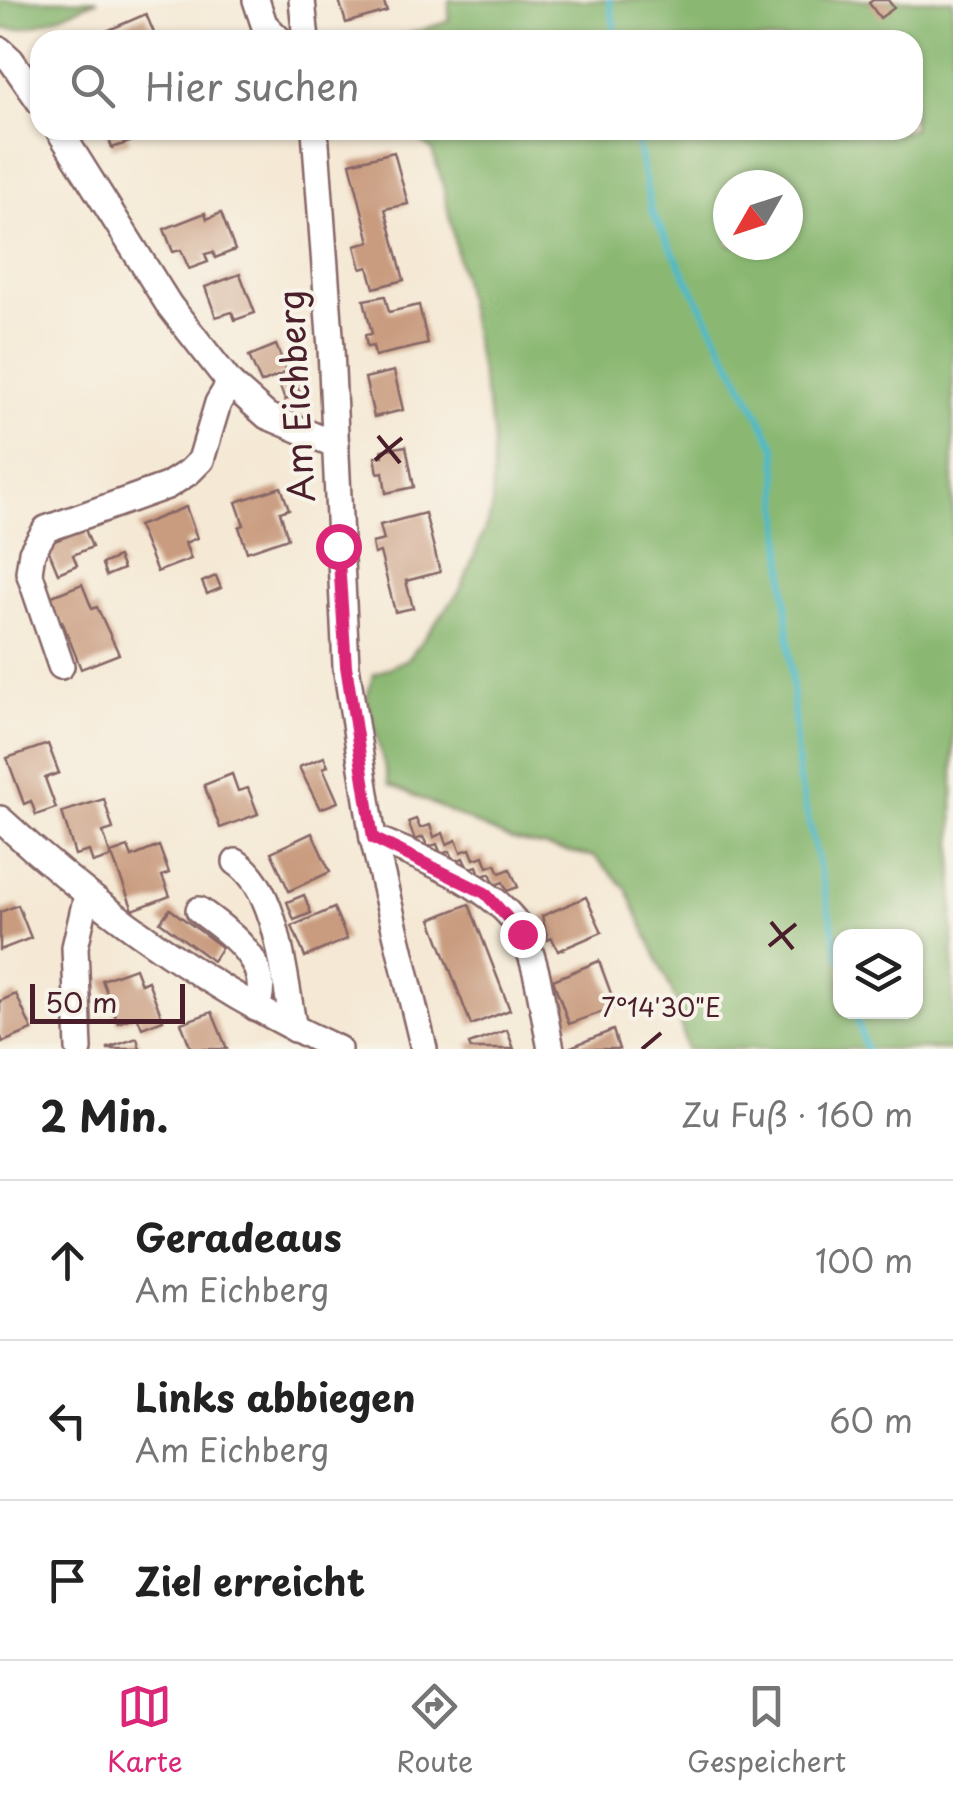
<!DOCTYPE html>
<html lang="de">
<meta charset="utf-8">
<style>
body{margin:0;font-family:"Playpen Sans",sans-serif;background:#f2f2f2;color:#222}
.controls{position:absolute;right:30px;bottom:30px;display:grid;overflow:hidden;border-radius:20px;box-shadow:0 2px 8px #0004}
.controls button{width:90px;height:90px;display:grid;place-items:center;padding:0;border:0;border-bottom:2px solid #e0e0e0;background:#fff;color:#222;font:50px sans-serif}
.compass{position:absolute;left:713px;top:170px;width:90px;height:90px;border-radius:50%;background:#fff;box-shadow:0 2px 8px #0004;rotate:231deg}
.scale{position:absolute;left:30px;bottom:25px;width:155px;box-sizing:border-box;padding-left:10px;border:5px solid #4a1f2b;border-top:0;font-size:28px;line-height:35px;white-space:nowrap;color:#4a1f2b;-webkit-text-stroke:8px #f7f3e8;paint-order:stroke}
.stop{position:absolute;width:30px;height:30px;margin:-22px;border:8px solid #db2777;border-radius:50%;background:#fff}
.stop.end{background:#db2777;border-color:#fff;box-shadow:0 2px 10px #0008}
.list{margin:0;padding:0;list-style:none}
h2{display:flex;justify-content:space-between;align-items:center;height:130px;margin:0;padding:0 40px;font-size:42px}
h2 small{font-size:32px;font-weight:400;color:#767676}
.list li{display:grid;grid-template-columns:65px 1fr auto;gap:30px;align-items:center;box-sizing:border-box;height:160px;padding:0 40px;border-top:2px solid #e0e0e0}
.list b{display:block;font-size:38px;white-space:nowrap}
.list p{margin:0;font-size:32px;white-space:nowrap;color:#767676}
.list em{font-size:32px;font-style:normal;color:#767676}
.icon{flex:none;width:55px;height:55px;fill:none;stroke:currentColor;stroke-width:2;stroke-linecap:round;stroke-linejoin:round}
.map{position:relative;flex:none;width:953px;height:1049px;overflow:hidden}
.search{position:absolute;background:#fff;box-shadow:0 2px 8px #0004;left:30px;right:30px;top:30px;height:110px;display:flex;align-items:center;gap:25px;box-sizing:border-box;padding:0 35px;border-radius:30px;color:#767676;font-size:38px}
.sheet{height:610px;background:#fff}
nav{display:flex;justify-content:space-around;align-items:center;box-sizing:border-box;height:140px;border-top:2px solid #e0e0e0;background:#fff;font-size:28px;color:#767676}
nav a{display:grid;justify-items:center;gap:5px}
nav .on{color:#db2777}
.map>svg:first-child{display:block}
.forest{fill:#8ab872;stroke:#6a6c4e;stroke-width:2.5;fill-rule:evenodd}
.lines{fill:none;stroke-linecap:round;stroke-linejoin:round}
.stream{stroke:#4ebaca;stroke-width:6}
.building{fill:#c99b7f}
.minor-casing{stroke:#866666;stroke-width:30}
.minor{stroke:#fff;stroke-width:25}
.route{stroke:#db2777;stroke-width:12}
.ticks{fill:none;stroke:#4a1f2b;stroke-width:4}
.labels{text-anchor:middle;stroke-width:8;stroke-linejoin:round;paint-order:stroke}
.street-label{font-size:35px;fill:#4a1f2b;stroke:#f7f3e8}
.ticks-label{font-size:25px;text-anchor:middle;fill:#4a1f2b;stroke:#f7f3e8;stroke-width:8;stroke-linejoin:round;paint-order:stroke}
</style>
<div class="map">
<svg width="953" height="1049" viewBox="0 0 953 1049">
<rect width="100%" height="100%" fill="#f7f3e8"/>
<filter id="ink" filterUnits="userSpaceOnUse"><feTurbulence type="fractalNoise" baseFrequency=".01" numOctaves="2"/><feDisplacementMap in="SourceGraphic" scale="20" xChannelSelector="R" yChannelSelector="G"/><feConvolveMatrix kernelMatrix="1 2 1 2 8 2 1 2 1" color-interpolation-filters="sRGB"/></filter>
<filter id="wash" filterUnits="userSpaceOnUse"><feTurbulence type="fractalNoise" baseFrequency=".0048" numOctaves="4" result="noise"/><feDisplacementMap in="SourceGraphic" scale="40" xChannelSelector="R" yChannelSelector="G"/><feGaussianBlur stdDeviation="2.25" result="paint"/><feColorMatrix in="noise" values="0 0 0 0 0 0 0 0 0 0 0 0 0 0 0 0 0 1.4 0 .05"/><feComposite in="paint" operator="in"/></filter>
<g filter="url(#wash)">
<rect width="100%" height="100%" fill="#f5e9d5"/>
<!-- forest -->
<g class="forest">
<path d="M0,0H98C75,9 21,37 0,27Z"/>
<path d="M449,0H953V1049H686L676,1001L626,888L595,857L511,840L389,784L367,697L373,675L408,659L460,591L492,511L493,433L443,185L432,150L406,130H913V40H391L449,21ZM728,185H788V245H728ZM840,936H916V1012H840Z"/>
</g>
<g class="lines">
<!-- stream -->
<g class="stream">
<polyline points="609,0 617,40"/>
<polyline points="635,130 651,210 776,448 798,775 840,959"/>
<polyline points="855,1012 866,1049"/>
</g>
</g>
<g id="blocks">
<!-- building -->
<g class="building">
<polygon points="339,0 383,0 387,11 346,23"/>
<polygon points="873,0 888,0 894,8 880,18 869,3"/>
<polygon points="146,14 157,40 80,40 92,35 93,37"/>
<polygon points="106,130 135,130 127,133 130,142 112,148"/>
<polygon points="394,152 408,204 385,209 404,280 374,288 368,267 361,269 355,246 370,242 350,163"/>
<polygon points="205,213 207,219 221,213 235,250 215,258 213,252 205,254 208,262 189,269 181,250 173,252 164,229"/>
<polygon points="240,274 255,313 235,320 232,312 216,317 205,287"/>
<polygon points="385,296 389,312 419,305 428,344 375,356 373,346 367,347 365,335 372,334 364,300"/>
<polygon points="276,345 287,372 261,383 249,356"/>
<polygon points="394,371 403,410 374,417 365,378"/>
<polygon points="294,379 300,394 285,400 279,384"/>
<polygon points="406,446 414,487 386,493 383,472 378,473 375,457 383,456 382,450"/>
<polygon points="281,487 289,509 280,512 288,538 247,552 239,527 244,525 236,502"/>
<polygon points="186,507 197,538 185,543 191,559 157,572 138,526"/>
<polygon points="425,513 440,572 406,581 413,608 395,612 380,552 374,554 372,543 384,540 380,525"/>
<polygon points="85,529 92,547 73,555 77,565 58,573 46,544"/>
<polygon points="118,557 123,569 106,576 102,564"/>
<polygon points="216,576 221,588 207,594 202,582"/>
<polygon points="82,584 92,609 97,607 119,654 81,669 62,621 58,623 47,598"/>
<polygon points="48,744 59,773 45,778 56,808 36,815 31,801 24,804 7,758"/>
<polygon points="324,757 328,766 323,768 338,802 320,809 299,767"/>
<polygon points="232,774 238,791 248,788 258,814 220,828 204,785"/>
<polygon points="104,799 113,829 103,832 111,857 93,863 89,851 75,855 62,812"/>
<polygon points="416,819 420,828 430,825 434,837 443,833 447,844 456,840 461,852 470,849 474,859 484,856 488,867 496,864 500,873 510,869 518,887 507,891 503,882 495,885 490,873 481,877 477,866 468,869 463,858 454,862 450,851 441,854 437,844 428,847 423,837 415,840 408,822"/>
<polygon points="312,833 330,872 289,891 271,852"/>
<polygon points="159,846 169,873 162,876 170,896 133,910 111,853 128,847 132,857"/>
<polygon points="304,895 311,913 294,920 287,902"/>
<polygon points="586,897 602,932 558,951 552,938 548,940 542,916"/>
<polygon points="469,904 510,1010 471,1025 431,919"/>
<polygon points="18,905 31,938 0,950 0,912"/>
<polygon points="334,908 347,939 305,957 292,926"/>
<polygon points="170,909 222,947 213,961 160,922"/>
<polygon points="599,961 616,1007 569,1024 553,980"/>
<polygon points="135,968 141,984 148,981 163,1020 142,1028 137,1016 118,1023 102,980"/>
<polygon points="16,994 32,1030 3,1042 0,1035 0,1001"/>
<polygon points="212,1012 227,1049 191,1049 181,1023"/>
<polygon points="507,1030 514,1049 471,1049 469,1044"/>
<polygon points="613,1030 619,1049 566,1049"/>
<polygon points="137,1038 140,1049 108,1049 108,1048"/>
</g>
</g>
</g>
<g filter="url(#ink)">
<use href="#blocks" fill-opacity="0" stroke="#866666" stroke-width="2.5"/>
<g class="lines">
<!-- minor casing -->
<g class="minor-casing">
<g id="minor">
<polyline points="256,0 264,24 280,40"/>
<polyline points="302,0 306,40"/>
<polyline points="0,50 11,60 40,102"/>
<polyline points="59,130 169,305 230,383 267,416 336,445"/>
<polyline points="315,130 331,349 346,666 373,838 424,1049"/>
<polyline points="61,666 29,572 32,552 46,529 167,486 189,472 201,460 218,403 230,383"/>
<path d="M0,819C102,913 211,991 338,1049"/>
<path d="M373,838C420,857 499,887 523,934C539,968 543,1012 551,1049"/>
<path d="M236,862C279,890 284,980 294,1029"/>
<path d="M199,910C230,933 275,964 256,1008"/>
<polyline points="79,1049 75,947 87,895"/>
</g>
</g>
<!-- minor -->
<use href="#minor" class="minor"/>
</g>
</g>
<g class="lines" filter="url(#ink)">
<!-- route -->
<polyline class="route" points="338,546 346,666 373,838 485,893 522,934"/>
</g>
<!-- ticks -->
<path class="ticks" d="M378,436L400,463M375,460L402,438M771,922L793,949M769,946L796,924M642,1049L661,1033"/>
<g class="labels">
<!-- street labels -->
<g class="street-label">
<text transform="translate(297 396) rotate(-93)" y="12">Am Eichberg</text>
</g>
</g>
<g class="ticks-label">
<text x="661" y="1017">7°14'30"E</text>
</g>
</svg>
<div class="controls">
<button><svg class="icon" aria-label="layers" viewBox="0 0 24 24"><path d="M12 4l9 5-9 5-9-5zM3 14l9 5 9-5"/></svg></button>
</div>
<svg class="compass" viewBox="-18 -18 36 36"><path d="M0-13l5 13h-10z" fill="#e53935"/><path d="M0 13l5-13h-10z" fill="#767676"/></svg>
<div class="scale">50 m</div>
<div class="stop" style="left:338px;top:546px"></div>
<div class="stop end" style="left:522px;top:934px"></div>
<div class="search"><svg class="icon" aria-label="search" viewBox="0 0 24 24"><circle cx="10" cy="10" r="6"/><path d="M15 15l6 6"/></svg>Hier suchen</div>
</div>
<section class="sheet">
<h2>2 Min.<small>Zu Fuß · 160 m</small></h2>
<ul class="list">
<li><svg class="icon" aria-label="ahead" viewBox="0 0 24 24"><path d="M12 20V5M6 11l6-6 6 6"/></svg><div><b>Geradeaus</b><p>Am Eichberg</p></div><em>100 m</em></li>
<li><svg class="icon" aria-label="left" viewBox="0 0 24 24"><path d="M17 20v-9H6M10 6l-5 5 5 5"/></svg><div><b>Links abbiegen</b><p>Am Eichberg</p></div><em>60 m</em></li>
<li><svg class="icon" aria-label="arrive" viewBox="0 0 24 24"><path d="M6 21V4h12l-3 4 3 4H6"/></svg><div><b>Ziel erreicht</b></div></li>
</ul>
</section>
<nav>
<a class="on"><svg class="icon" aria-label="map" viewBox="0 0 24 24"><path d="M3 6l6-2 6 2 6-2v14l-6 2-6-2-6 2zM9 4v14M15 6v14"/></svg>Karte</a>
<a><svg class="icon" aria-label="directions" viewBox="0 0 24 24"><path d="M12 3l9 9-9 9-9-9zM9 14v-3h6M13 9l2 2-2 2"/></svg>Route</a>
<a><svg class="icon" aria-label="saved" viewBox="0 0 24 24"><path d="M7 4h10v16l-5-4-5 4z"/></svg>Gespeichert</a>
</nav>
